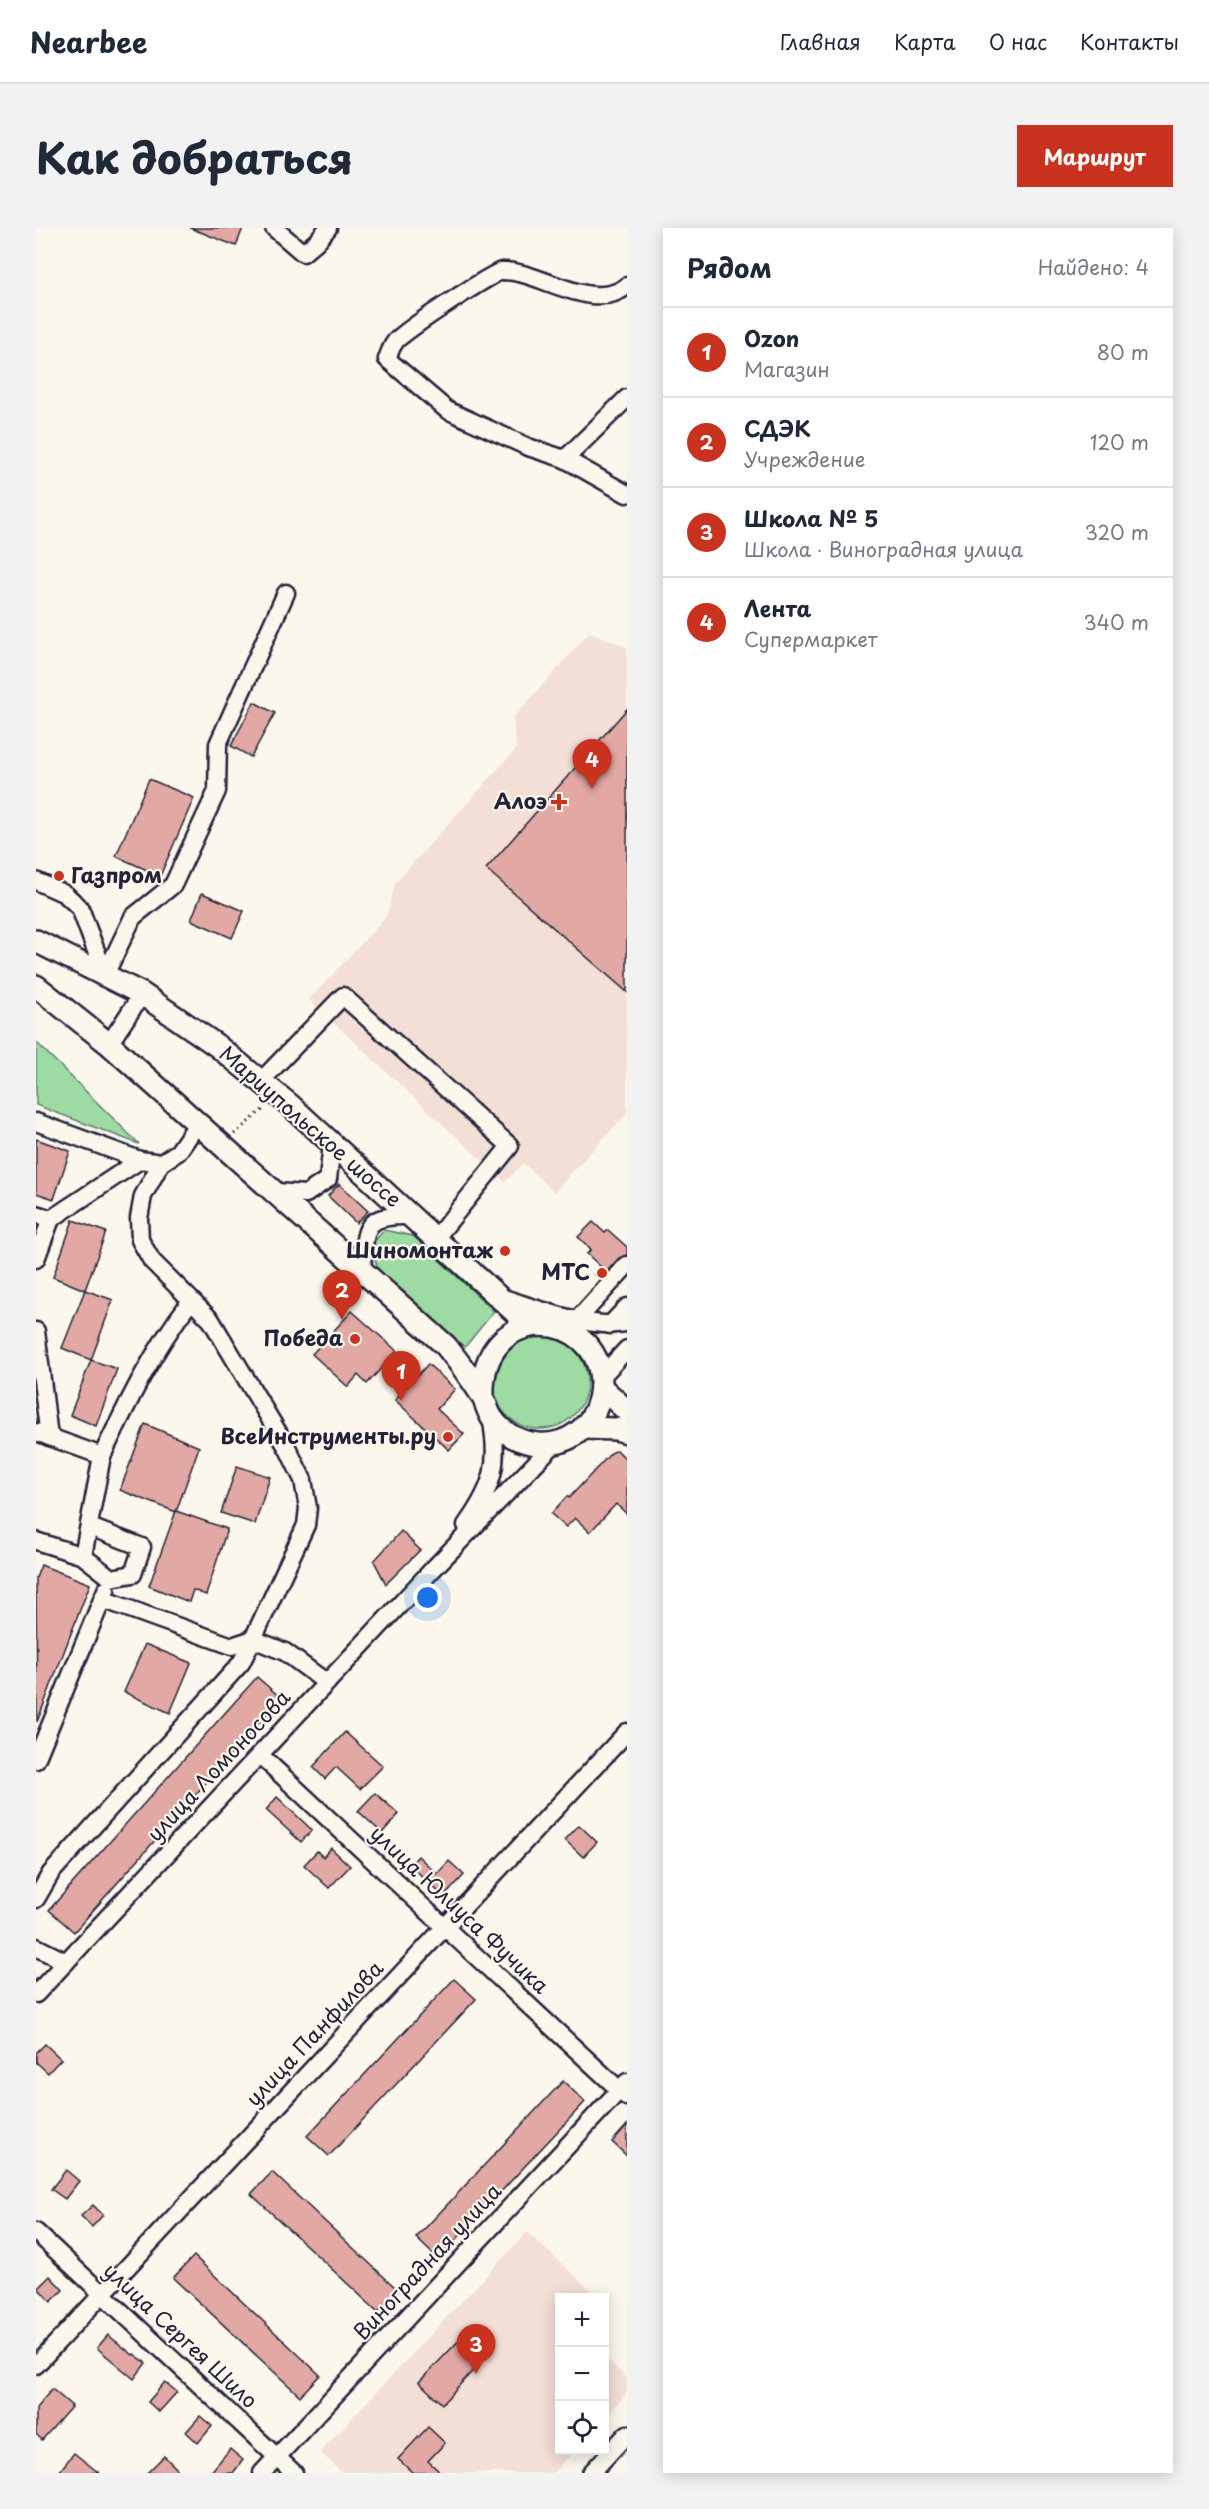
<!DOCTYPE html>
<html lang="ru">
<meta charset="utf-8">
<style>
body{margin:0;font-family:"Playpen Sans",sans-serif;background:#f2f2f3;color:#1f2937}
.controls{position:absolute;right:18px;bottom:18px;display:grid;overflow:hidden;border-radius:0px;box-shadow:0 3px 15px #0003}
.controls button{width:54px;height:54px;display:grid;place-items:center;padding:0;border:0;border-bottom:2px solid #e0e1e3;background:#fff;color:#1f2937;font:30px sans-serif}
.you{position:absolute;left:392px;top:1370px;width:21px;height:21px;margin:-15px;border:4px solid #fff;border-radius:50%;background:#1a73e8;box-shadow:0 0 0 9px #1a73e833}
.badge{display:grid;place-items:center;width:39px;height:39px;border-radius:50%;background:#c8321e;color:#fff;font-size:20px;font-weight:700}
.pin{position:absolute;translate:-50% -50px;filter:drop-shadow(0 2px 3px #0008)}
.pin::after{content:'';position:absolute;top:32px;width:21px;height:18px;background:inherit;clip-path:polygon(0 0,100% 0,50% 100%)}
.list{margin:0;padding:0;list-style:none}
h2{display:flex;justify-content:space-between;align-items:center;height:78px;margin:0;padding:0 24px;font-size:26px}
h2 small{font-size:20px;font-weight:400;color:#747a83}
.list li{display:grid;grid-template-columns:39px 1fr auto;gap:18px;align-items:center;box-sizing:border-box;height:90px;padding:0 24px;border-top:2px solid #e0e1e3}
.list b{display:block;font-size:22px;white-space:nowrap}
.list p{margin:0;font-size:20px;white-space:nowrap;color:#747a83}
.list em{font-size:20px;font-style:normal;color:#747a83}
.icon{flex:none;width:33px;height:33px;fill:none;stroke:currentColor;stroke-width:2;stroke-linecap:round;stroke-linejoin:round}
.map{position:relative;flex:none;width:591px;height:2245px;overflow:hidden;border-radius:0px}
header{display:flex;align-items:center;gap:36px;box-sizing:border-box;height:84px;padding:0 30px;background:#fff;border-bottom:2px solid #e0e1e3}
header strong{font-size:28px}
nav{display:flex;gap:33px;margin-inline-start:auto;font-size:21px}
.intro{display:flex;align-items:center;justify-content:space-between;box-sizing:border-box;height:144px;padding:0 36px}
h1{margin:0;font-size:42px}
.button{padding:15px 27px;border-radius:0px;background:#c8321e;color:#fff;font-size:21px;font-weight:700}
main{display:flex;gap:36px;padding:0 36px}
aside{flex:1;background:#fff;border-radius:0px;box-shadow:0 3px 15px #0003}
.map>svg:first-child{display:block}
.built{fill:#f4dfd6}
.green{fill:#9ddba3;stroke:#607e6f;stroke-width:1.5}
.building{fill:#e2a8a3;stroke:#22223b;stroke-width:1.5}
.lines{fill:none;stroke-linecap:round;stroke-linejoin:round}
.minor-casing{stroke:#22223b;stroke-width:21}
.major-casing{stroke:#22223b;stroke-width:26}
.path{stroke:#22223b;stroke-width:3;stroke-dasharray:1.5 4.5;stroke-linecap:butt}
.minor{stroke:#fbf7ec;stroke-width:16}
.major{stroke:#fbf7ec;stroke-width:21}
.poi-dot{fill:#c8321e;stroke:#fbf7ec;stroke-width:2}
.labels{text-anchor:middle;stroke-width:4.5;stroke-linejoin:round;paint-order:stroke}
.poi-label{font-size:21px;font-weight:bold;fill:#22223b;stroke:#fbf7ec;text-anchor:end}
.street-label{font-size:21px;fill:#22223b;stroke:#fbf7ec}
</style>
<header>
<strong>Nearbee</strong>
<nav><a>Главная</a><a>Карта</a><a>О нас</a><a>Контакты</a></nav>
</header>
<div class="intro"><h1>Как добраться</h1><a class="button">Маршрут</a></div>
<main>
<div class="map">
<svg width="591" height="2245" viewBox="0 0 591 2245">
<rect width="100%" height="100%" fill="#fbf7ec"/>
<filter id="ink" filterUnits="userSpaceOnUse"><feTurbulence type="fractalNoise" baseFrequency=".0167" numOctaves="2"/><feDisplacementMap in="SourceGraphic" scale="12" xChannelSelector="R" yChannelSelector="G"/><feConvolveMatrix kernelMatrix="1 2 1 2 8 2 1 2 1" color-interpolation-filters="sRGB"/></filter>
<g filter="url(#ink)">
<!-- built -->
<g class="built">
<polygon points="554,404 591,419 591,885 518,964 487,935 469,954 273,772 350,689 360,654 480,521 477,490"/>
<polygon points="491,2004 562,2069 524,2070 524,2222 538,2223 517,2245 306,2245 284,2224"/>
<polygon points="569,2129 591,2150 591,2165 569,2190"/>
</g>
<!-- green -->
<g class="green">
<polygon points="0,814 103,916 0,877"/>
<polygon points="348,1002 377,1008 458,1083 429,1119 343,1045 335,1017"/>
<circle cx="504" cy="1154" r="47"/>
</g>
<!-- building -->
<g class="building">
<polygon points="154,0 207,0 200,18"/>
<polygon points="218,474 239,485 215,529 195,518"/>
<polygon points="591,481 591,764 450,641"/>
<polygon points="113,551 158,570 124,648 80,628"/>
<polygon points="166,665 208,683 196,710 155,692"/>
<polygon points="0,911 34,923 18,971 0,965"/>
<polygon points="303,956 332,983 320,995 292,968"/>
<polygon points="37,992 70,1004 49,1062 77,1072 55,1132 26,1120 49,1062 17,1049"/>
<polygon points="557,994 569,1005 572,1002 591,1019 591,1027 583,1030 564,1051 558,1046 565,1039 551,1026 555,1021 542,1009"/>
<polygon points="316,1083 361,1123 331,1156 322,1147 312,1159 276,1126"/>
<polygon points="55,1132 81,1141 60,1198 34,1187"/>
<polygon points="392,1136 419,1161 401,1181 428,1206 413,1222 359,1172"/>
<polygon points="109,1196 163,1219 140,1284 84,1262"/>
<polygon points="581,1222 591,1232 591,1286 580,1276 554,1304 539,1290 530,1299 515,1286 531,1268 533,1270 575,1225"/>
<polygon points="201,1238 234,1249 219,1296 185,1285"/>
<polygon points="140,1283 191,1301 170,1367 157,1362 153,1374 113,1358"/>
<polygon points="365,1303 384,1322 350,1356 338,1333"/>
<polygon points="5,1337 54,1356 1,1494 0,1350"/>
<polygon points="109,1416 155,1435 134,1485 88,1464"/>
<polygon points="221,1449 245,1470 38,1704 13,1682"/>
<polygon points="309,1504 347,1538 324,1561 300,1539 289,1551 277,1539"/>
<polygon points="339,1565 363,1586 346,1605 322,1583"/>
<polygon points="241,1569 276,1602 265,1614 230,1582"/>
<polygon points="543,1597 561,1614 547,1629 529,1612"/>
<polygon points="295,1620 314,1638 293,1660 268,1637 281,1623 287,1629"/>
<polygon points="382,1628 401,1646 413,1633 428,1647 408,1669 374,1637"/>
<polygon points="418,1751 440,1771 293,1928 271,1908"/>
<polygon points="9,1816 25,1831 12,1845 0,1834 0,1825"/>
<polygon points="527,1853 549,1874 402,2031 380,2010"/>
<polygon points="591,1897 591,1928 576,1914"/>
<polygon points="30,1942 43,1953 29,1971 15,1961"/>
<polygon points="236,1944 362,2062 342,2084 215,1966"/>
<polygon points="57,1977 67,1987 56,1999 45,1988"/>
<polygon points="158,2028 284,2147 264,2168 137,2050"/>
<polygon points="14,2048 27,2062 15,2074 2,2060"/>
<polygon points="435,2100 457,2121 406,2176 383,2154"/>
<polygon points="72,2107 97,2127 98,2126 110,2135 98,2151 61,2120"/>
<polygon points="129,2154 141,2164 123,2184 112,2174"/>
<polygon points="16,2161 36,2178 6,2212 0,2206 0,2180"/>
<polygon points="164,2188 176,2198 162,2215 150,2204"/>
<polygon points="392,2199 409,2215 392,2233 405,2245 377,2245 362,2231"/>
<polygon points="194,2221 207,2232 197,2245 174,2245"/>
<polygon points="38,2225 63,2245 22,2245"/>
<polygon points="128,2228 145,2245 111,2245"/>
</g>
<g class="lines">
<!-- minor casing -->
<g class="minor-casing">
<g id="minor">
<polyline points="238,0 267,25 281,13 292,0"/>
<path d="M591,58C556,86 503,42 466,43C458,44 364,105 359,114C355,119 353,126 351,131L411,182L492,219L529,231L591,170"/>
<polyline points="529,231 591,266"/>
<polyline points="0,653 29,666 44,680 69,747"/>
<polyline points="69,747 97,689 137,657 181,563 182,516 250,365"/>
<polyline points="73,816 106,766"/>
<polyline points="225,853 307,768 474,918 399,1011"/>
<polyline points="0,894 104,932 125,935 142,924 162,895"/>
<polyline points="239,964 270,966 292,951 296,916"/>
<polyline points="0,986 15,991 0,1031"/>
<polyline points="15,991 104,932"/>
<path d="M326,1042C330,1000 325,987 374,988"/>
<path d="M464,1069C501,1080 553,1102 591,1095"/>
<polyline points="542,1091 591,1037"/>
<polyline points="574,1097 591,1079"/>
<polyline points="0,1103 13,1209"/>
<polyline points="565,1149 591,1121"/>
<polyline points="0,1204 66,1228 47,1328 75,1350 97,1346 106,1319 54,1299"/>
<path d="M66,1228C93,1172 116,1124 154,1074"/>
<path d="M430,1297C458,1258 464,1235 455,1189"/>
<polyline points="0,1313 47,1328"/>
<polyline points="66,1371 196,1418 217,1411 270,1297 272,1280 267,1252 252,1221 175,1092 116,1033 104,1012 103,990 107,968 125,935"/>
<polyline points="224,1527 591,1869"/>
<polyline points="0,1532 70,1362"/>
<polyline points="0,1671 15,1645 205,1435 217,1411 249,1424 291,1455"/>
<polyline points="0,1719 30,1734"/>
<polyline points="0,1766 398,1340 519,1215"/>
<polyline points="0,2004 258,2245"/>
<polyline points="0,2137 591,1504"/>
<polyline points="226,2245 591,1854"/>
<polyline points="555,2245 591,2206"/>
</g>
</g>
<!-- major casing -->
<g class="major-casing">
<g id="major">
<polyline points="0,713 106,766 180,817 254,877 494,1098"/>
<path d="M0,758L73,816L410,1118C422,1133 434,1149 445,1166C450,1173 451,1183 456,1190C475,1217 514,1225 541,1205C557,1193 565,1174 565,1154C563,1081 444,1071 447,1168"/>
<polyline points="565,1159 591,1183"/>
<polyline points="547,1200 580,1201 591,1204"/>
</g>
</g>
<!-- path -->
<polyline class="path" points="198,906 230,879"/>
<!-- minor -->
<use href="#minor" class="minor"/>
<!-- major -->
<use href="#major" class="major"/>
</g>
</g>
<!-- markers -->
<g class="poi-dot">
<path d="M520 565h6v6h6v6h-6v6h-6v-6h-6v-6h6z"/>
<circle cx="23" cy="648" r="6"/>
<circle cx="469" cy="1023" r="6"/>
<circle cx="566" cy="1045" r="6"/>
<circle cx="319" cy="1111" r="6"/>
<circle cx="412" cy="1209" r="6"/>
</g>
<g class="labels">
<!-- poi labels -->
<g class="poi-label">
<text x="511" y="581">Алоэ</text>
<text x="35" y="655" text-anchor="start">Газпром</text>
<text x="457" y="1030">Шиномонтаж</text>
<text x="554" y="1052">МТС</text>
<text x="307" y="1118">Победа</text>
<text x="400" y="1216">ВсеИнструменты.ру</text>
</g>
<!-- street labels -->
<g class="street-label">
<text transform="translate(274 899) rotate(41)" y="7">Мариупольское шоссе</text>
<text transform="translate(183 1538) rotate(-47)" y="7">улица Ломоносова</text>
<text transform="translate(423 1682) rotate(43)" y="7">улица Юлиуса Фучика</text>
<text transform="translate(279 1806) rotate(-47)" y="7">улица Панфилова</text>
<text transform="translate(392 2034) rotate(-47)" y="7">Виноградная улица</text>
<text transform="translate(144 2108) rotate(43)" y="7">улица Сергея Шило</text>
</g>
</g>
</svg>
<div class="controls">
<button>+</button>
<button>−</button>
<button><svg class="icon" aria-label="locate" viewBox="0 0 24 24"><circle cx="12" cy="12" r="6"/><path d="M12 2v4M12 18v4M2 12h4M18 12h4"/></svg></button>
</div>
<div class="you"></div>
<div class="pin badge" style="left:365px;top:1173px">1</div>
<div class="pin badge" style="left:306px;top:1092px">2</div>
<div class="pin badge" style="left:440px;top:2146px">3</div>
<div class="pin badge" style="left:556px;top:561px">4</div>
</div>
<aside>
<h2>Рядом<small>Найдено: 4</small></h2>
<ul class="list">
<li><span class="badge">1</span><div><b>Ozon</b><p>Магазин</p></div><em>80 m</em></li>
<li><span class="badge">2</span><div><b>СДЭК</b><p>Учреждение</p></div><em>120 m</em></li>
<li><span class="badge">3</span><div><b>Школа № 5</b><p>Школа · Виноградная улица</p></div><em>320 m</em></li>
<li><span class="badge">4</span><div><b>Лента</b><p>Супермаркет</p></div><em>340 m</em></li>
</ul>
</aside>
</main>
